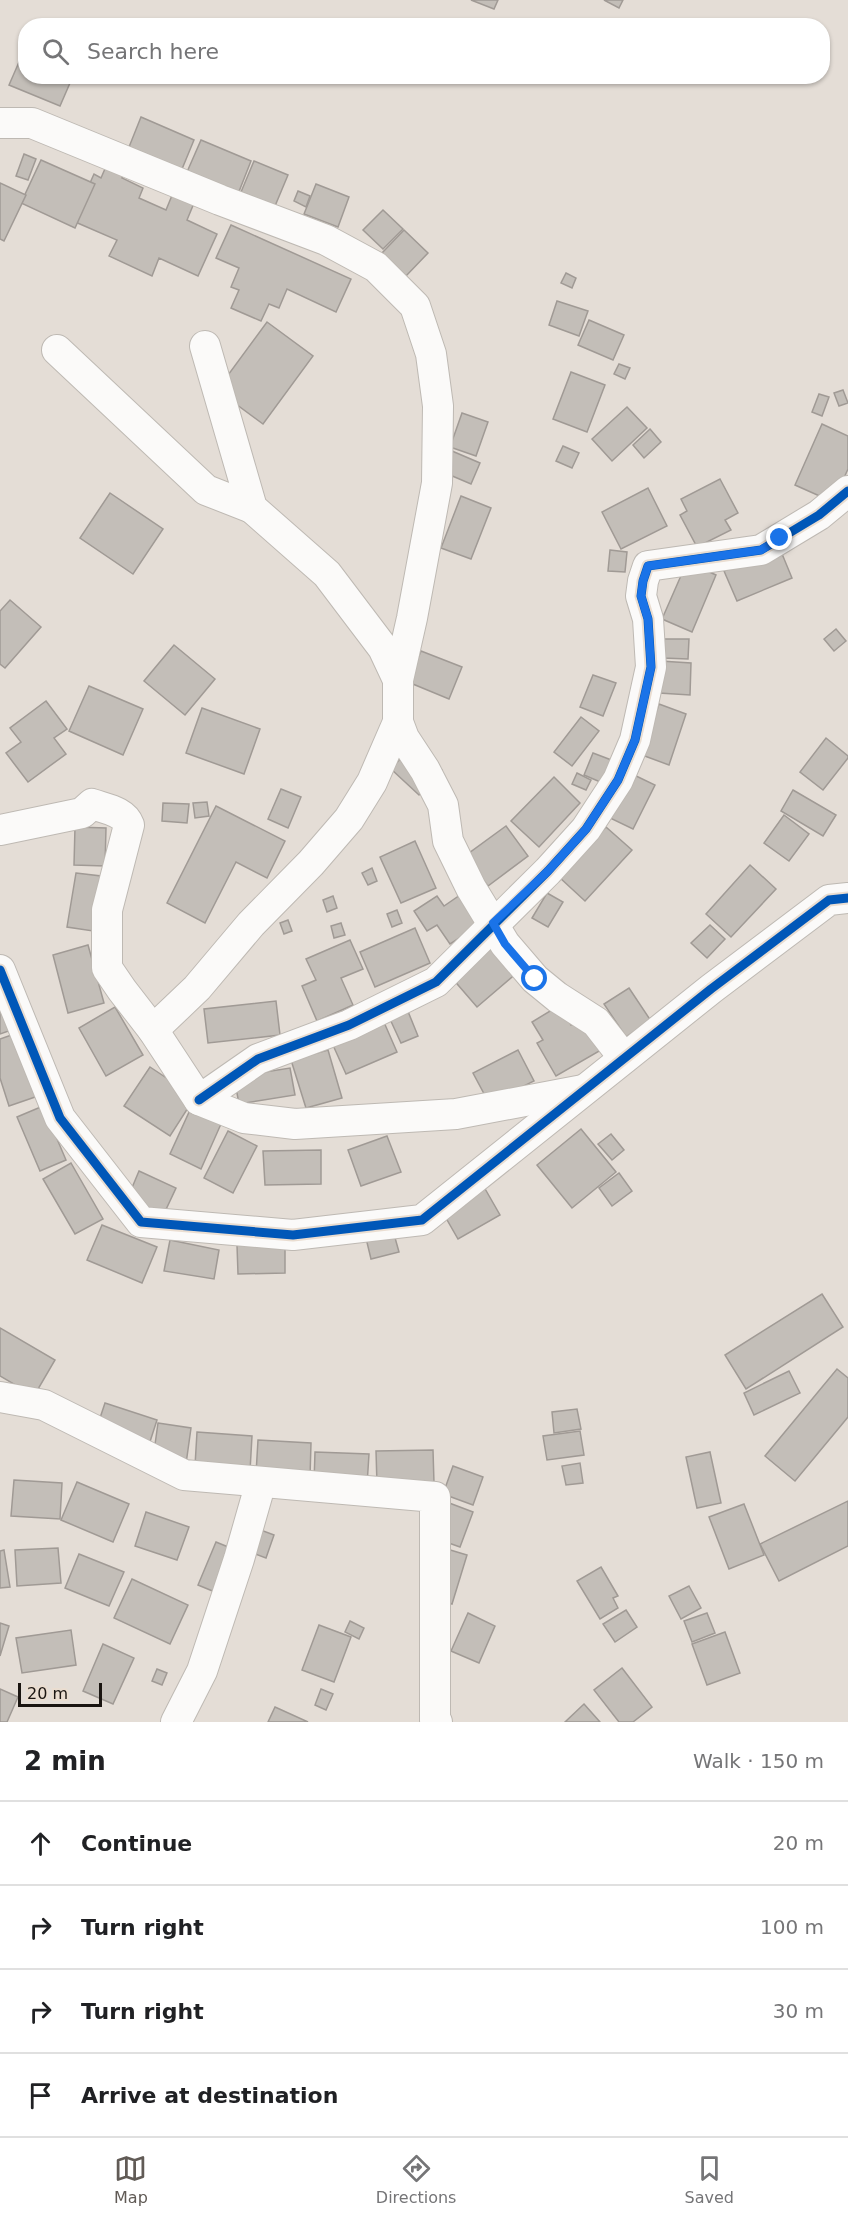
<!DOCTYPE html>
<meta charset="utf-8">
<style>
body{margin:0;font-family:"DejaVu Sans",sans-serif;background:#f6f6f6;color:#202124}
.scale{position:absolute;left:18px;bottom:15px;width:84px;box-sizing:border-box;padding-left:6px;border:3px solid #1a1511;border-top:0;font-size:16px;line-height:21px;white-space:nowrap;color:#1a1511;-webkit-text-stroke:4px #eaddd0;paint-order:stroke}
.stop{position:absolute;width:18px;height:18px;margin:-14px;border:4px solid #1a73e8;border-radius:50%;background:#fff}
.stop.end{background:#1a73e8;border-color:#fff;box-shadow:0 2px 6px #0008}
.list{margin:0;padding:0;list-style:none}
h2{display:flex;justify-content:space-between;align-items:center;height:78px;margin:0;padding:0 24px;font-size:26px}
h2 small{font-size:20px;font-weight:400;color:#757577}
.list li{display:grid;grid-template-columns:39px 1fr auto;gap:18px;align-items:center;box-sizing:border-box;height:84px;padding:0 24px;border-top:2px solid #e0e0e0}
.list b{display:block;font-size:22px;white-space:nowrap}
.list em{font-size:20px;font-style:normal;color:#757577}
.icon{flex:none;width:33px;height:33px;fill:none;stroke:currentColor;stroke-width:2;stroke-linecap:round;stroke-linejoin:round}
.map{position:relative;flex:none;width:848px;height:1722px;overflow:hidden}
.search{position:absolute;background:#fff;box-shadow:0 2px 4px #0004;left:18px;right:18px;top:18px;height:66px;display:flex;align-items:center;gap:15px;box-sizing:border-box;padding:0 21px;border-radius:24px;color:#757577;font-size:22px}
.sheet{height:414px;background:#fff}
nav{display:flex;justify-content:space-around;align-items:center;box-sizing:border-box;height:84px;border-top:2px solid #e0e0e0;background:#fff;font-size:16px;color:#757577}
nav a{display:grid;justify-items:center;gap:3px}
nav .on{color:#615b56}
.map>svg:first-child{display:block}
.building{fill:#c3beb8;stroke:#a09a95;stroke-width:1.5}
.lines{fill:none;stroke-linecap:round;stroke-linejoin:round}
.street-casing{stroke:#beb9b3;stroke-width:32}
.street{stroke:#fbfaf9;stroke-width:30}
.cycleway-casing{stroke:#eaddd0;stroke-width:13}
.cycleway{stroke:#0057b8;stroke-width:9}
.route{stroke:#1a73e8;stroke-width:8}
</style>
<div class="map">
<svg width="848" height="1722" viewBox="0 0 848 1722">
<rect width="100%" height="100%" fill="#e4ddd6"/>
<!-- building -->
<g class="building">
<polygon points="471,0 498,0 494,9"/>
<polygon points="604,0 623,0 619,8"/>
<polygon points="26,46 26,76 73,76 60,106 9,85"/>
<polygon points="141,117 194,140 182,169 129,147"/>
<polygon points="201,140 251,161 238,194 187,172"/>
<polygon points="24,154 36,159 28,180 16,176"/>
<polygon points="111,155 129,164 122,178 143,188 139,198 166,210 173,193 194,203 187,220 217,234 198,276 159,258 152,276 109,256 117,240 73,221 94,174 101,178"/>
<polygon points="41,160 95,184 75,228 21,203"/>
<polygon points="254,161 288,175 275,206 241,192"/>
<polygon points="0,183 26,195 4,241 0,239"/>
<polygon points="316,184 349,197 338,227 304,214"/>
<polygon points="298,191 310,196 306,207 294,201"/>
<polygon points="383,210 403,229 383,249 363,230"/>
<polygon points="231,225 351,279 336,312 287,289 279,308 269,304 261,321 231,308 239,290 231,287 239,268 216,258"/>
<polygon points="404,230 428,253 406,276 382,253"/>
<polygon points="566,273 576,278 572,288 561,283"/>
<polygon points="557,301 588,311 579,336 549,325"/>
<polygon points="589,320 624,335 613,360 578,345"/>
<polygon points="267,322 313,356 263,424 217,390"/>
<polygon points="619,364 630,368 625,379 614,374"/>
<polygon points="571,372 605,385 587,432 553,419"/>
<polygon points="843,390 848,403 839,406 834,393"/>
<polygon points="819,394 829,397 822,416 812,412"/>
<polygon points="627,407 647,428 612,461 592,439"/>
<polygon points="462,413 488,422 476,456 450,447"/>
<polygon points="822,424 848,436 848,469 833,502 795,485"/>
<polygon points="650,429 661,442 644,458 633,445"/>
<polygon points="563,446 579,453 572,468 556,461"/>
<polygon points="452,451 480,463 471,484 443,472"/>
<polygon points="720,479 738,513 725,520 731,530 697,547 680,515 687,511 681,499"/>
<polygon points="648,488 667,526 621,549 602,512"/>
<polygon points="110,493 163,529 133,574 80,538"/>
<polygon points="461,496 491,508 471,559 441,548"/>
<polygon points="780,549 792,578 737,601 724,571"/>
<polygon points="610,550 627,552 625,572 608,571"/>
<polygon points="687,562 716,575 692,632 662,619"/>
<polygon points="10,600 41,627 5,668 0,664 0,611"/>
<polygon points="836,629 846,641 834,651 824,639"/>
<polygon points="663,639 689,639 688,659 663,658"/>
<polygon points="174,645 215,679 185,715 144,681"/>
<polygon points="421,651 462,667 449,699 408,682"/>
<polygon points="660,661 691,663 690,695 659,693"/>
<polygon points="593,675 616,683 603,716 580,707"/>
<polygon points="89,686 143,709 123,755 69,731"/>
<polygon points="46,701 67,729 54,738 66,754 28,782 6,753 21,742 10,728"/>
<polygon points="659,704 686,714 669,765 642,755"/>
<polygon points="202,708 260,729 244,774 186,753"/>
<polygon points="581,717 599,731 572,766 554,752"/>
<polygon points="826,738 848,756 848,758 823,790 800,772"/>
<polygon points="413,745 442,770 419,795 391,769"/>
<polygon points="593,753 614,761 605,784 584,775"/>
<polygon points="577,773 591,780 586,790 572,784"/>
<polygon points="632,774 655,785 633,829 610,818"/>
<polygon points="554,777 580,803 539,847 511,821"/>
<polygon points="281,789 301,797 288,828 268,819"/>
<polygon points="793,790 836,815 823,836 781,811"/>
<polygon points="207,802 209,816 195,818 193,803"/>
<polygon points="163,803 189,804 187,823 162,821"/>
<polygon points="216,806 285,841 267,878 236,862 205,923 167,903"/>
<polygon points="784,815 809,834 789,861 764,843"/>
<polygon points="506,826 528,856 488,886 465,856"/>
<polygon points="75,827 106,828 105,866 74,865"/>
<polygon points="606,827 632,850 585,901 559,877"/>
<polygon points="415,841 436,888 401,903 380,857"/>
<polygon points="750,865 776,889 731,937 706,914"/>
<polygon points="372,868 377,881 368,885 362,873"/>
<polygon points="76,873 101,876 93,931 67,927"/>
<polygon points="463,893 483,923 450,944 437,925 427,931 414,911 437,896 444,906"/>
<polygon points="547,893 563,902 548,927 532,918"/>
<polygon points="333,896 337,908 327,912 323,900"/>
<polygon points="397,910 402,923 392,927 387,914"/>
<polygon points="288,920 292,931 284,934 280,923"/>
<polygon points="341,923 345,935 334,938 331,926"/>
<polygon points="710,925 725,939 707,958 691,943"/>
<polygon points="415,928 430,963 375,987 360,952"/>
<polygon points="501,936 526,965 477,1007 452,978"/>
<polygon points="350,940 363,969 341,978 353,1005 317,1021 302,986 316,980 306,959"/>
<polygon points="88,945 104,1003 68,1013 53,955"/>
<polygon points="0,979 17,1028 0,1034"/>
<polygon points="629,988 651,1021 626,1037 604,1004"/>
<polygon points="276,1001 280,1035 208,1043 204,1009"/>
<polygon points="560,1005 571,1025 582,1019 601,1050 556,1076 537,1043 543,1040 532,1022"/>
<polygon points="115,1007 143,1055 106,1076 79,1028"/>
<polygon points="407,1009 418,1036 401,1043 389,1017"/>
<polygon points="383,1020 397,1052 346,1074 332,1043"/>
<polygon points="20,1032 41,1095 9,1106 0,1078 0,1039"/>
<polygon points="328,1050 342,1098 306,1108 291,1060"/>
<polygon points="518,1050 534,1081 489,1103 473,1073"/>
<polygon points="150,1067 195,1097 170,1136 124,1106"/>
<polygon points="290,1068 295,1095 239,1104 234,1077"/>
<polygon points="43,1106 66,1160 40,1171 17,1117"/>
<polygon points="190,1110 221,1124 201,1169 170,1154"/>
<polygon points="581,1129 616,1172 572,1208 537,1165"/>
<polygon points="228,1131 257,1146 233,1193 204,1178"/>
<polygon points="611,1134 624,1150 612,1160 598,1144"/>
<polygon points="387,1136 401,1172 361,1186 348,1150"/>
<polygon points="321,1150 321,1184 265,1185 263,1151"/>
<polygon points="71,1163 103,1219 75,1234 43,1179"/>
<polygon points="139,1171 176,1188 162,1218 126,1202"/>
<polygon points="619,1173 632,1191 612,1206 599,1188"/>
<polygon points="484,1187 500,1215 458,1239 442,1211"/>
<polygon points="102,1225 157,1247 142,1283 87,1260"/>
<polygon points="392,1227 399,1252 371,1259 365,1234"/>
<polygon points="170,1240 219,1250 214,1279 164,1271"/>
<polygon points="285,1244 285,1273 238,1274 237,1245"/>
<polygon points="822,1294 843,1327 746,1389 725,1355"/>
<polygon points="0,1328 55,1360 34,1396 0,1376"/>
<polygon points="837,1369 848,1378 848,1417 795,1481 765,1456"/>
<polygon points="789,1371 800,1393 754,1415 744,1393"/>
<polygon points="105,1403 157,1420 146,1454 94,1436"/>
<polygon points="577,1409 581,1429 554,1433 552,1412"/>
<polygon points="158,1423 191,1428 186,1464 153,1459"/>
<polygon points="580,1431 584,1455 547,1460 543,1436"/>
<polygon points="197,1432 252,1436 250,1471 195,1466"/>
<polygon points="258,1440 311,1443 310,1477 256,1474"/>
<polygon points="433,1450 434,1483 377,1484 376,1451"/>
<polygon points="315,1452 369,1454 367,1485 314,1483"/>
<polygon points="710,1452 721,1503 697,1508 686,1457"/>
<polygon points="580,1463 583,1483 566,1485 562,1466"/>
<polygon points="453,1466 483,1477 473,1505 443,1494"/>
<polygon points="14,1480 62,1483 60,1519 11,1516"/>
<polygon points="77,1482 129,1504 113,1542 61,1520"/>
<polygon points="444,1501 473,1512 460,1547 432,1537"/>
<polygon points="848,1501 848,1546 779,1581 760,1544"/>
<polygon points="744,1504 764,1555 729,1569 709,1517"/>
<polygon points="146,1512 189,1527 177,1560 135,1546"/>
<polygon points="250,1526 274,1535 266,1558 242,1549"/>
<polygon points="216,1542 250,1556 232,1599 198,1585"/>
<polygon points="437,1546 467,1555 452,1604 423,1596"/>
<polygon points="58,1548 61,1583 17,1586 15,1550"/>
<polygon points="4,1550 10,1587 0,1588 0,1551"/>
<polygon points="79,1554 124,1572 109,1606 65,1588"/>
<polygon points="601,1567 618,1596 613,1598 618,1608 600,1619 577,1581"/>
<polygon points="132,1579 188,1605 170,1644 114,1618"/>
<polygon points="689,1586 701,1608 681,1619 669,1596"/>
<polygon points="626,1610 637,1627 615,1642 603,1624"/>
<polygon points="468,1613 495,1626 479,1663 451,1651"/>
<polygon points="707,1613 715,1633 692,1642 684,1621"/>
<polygon points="350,1621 364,1628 359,1639 345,1632"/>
<polygon points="0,1623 9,1626 0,1656"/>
<polygon points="319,1625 351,1637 334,1682 302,1670"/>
<polygon points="71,1630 76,1665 22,1673 16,1638"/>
<polygon points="725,1632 740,1673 707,1685 692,1644"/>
<polygon points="103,1644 134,1658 113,1704 83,1691"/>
<polygon points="622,1668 652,1707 633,1722 619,1722 594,1690"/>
<polygon points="157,1669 167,1673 162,1685 152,1681"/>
<polygon points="0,1689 18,1697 7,1722 0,1722"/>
<polygon points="321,1689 333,1694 326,1710 315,1705"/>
<polygon points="584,1704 600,1722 565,1722"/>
<polygon points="275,1707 308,1722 268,1722"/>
</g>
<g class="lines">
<!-- street casing -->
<g class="street-casing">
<g id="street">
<polyline points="0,123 32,123 220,200 326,240 376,267 415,306 431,354 438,406 437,483 412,618 398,680"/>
<polyline points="205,346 252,508 327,574 383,648 398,680 398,722 404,738 425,770 443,805 448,841 471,888 505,944 535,979 557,997 596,1022 624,1058"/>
<polyline points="57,350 206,490 252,508"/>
<path d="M0,830L82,813L92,804C106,809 124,811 129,825L107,910V968L122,990L153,1030L199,1100L244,1118L295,1124L456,1114L583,1090"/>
<polyline points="0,970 60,1118 141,1222 293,1235 422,1220 711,989 829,900 848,898"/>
<polyline points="153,1030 197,988 251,924 311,863 349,819 372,782 398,722"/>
<polyline points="199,1100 258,1059 349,1025 436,982 548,871 586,829 618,780 635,740 651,667 648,619 641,596 643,581 648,566 761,550 819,515 848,491"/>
<polyline points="0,1397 44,1405 184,1475 435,1497 435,1720 437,1722"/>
<polyline points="176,1722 202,1671 239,1559 261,1482"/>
</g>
</g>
<!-- street -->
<use href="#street" class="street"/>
<!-- cycleway casing -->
<g class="cycleway-casing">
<g id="cycleway">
<polyline points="0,970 60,1118 141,1222 293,1235 422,1220 711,989 829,900 848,898"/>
<polyline points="199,1100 258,1059 349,1025 436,982 548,871 586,829 618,780 635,740 651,667 648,619 641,596 643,581 648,566 761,550 819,515 848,491"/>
</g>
</g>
<!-- cycleway -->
<use href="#cycleway" class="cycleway"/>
</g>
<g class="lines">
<!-- route -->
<polyline class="route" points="535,979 505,944 493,923 548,871 586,829 618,780 635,740 651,667 648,619 641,596 643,581 648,566 761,550 780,538"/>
</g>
</svg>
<div class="scale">20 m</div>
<div class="stop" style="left:535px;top:979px"></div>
<div class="stop end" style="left:780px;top:538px"></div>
<div class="search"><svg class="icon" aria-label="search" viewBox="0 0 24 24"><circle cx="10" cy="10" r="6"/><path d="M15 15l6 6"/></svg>Search here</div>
</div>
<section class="sheet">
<h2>2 min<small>Walk · 150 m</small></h2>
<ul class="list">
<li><svg class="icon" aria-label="ahead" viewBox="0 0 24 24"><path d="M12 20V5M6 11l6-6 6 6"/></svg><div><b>Continue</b></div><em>20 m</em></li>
<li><svg class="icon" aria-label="right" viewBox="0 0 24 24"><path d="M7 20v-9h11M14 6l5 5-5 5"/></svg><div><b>Turn right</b></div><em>100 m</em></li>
<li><svg class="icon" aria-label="right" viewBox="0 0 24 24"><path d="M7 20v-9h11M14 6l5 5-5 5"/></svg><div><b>Turn right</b></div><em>30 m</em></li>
<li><svg class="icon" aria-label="arrive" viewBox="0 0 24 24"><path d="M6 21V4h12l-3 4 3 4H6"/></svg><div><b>Arrive at destination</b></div></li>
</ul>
</section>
<nav>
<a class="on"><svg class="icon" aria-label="map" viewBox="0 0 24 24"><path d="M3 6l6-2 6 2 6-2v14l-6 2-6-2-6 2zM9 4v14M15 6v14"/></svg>Map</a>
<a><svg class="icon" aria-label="directions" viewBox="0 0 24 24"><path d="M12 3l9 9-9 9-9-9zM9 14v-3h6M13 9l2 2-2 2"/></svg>Directions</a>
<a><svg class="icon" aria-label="saved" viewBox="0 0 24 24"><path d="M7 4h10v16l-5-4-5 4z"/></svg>Saved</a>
</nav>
